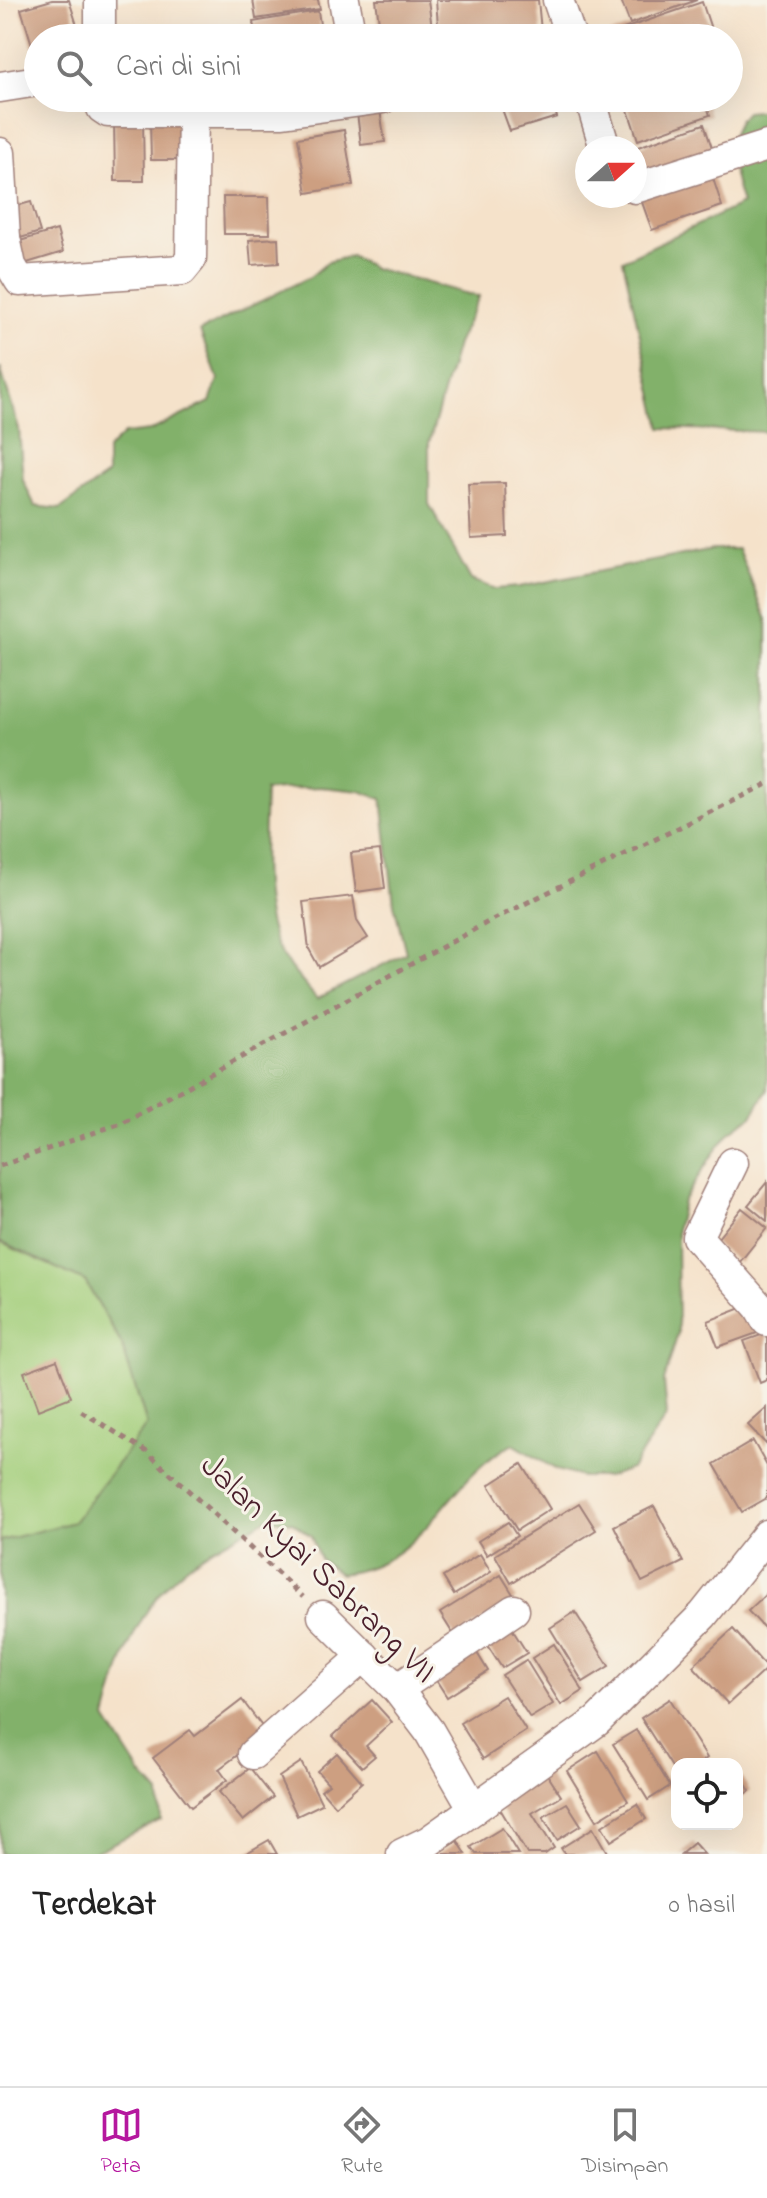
<!DOCTYPE html>
<html lang="id">
<style>
body{margin:0;font-family:"Indie Flower",sans-serif;background:#f6f6f6;color:#222}
.controls{position:absolute;right:24px;bottom:24px;display:grid;overflow:hidden;border-radius:16px;box-shadow:0 8px 32px #0002}
.controls button{width:72px;height:72px;display:grid;place-items:center;padding:0;border:0;border-bottom:2px solid #e0e0e0;background:#fff;color:#222;font:40px sans-serif}
.compass{position:absolute;left:575px;top:136px;width:72px;height:72px;border-radius:50%;background:#fff;box-shadow:0 8px 32px #0002;rotate:69deg}
.list{margin:0;padding:0;list-style:none}
h2{display:flex;justify-content:space-between;align-items:center;height:104px;margin:0;padding:0 32px;font-size:34px}
h2 small{font-size:26px;font-weight:400;color:#767676}
.icon{flex:none;width:44px;height:44px;fill:none;stroke:currentColor;stroke-width:2;stroke-linecap:round;stroke-linejoin:round}
.map{position:relative;flex:none;width:767px;height:1854px;overflow:hidden}
.search{position:absolute;background:#fff;box-shadow:0 8px 32px #0002;left:24px;right:24px;top:24px;height:88px;display:flex;align-items:center;gap:20px;box-sizing:border-box;padding:0 28px;border-radius:44px;color:#767676;font-size:30px}
.sheet{height:232px;background:#fff}
nav{display:flex;justify-content:space-around;align-items:center;box-sizing:border-box;height:112px;border-top:2px solid #e0e0e0;background:#fff;font-size:22px;color:#767676}
nav a{display:grid;justify-items:center;gap:4px}
nav .on{color:#b5179e}
.map>svg:first-child{display:block}
.green{fill:#a3ce7a;stroke:#767652;stroke-width:2}
.forest{fill:#82b16a;stroke:#66684a;stroke-width:2;fill-rule:evenodd}
.building{fill:#cd9f81}
.lines{fill:none;stroke-linecap:round;stroke-linejoin:round}
.street-casing{stroke:#a0807a;stroke-width:33}
.path{stroke:#a0807a;stroke-width:5;stroke-dasharray:6 6;stroke-linecap:butt}
.street{stroke:#fff;stroke-width:30}
.labels{text-anchor:middle;stroke-width:6;stroke-linejoin:round;paint-order:stroke}
.street-label{font-size:34px;fill:#4a1f2b;stroke:#f7f3e8}
</style>
<div class="map">
<svg width="767" height="1854" viewBox="0 0 767 1854">
<rect width="100%" height="100%" fill="#f7f3e8"/>
<filter id="ink" filterUnits="userSpaceOnUse"><feTurbulence type="fractalNoise" baseFrequency=".0125" numOctaves="2"/><feDisplacementMap in="SourceGraphic" scale="16" xChannelSelector="R" yChannelSelector="G"/><feConvolveMatrix kernelMatrix="1 2 1 2 8 2 1 2 1" color-interpolation-filters="sRGB"/></filter>
<filter id="wash" filterUnits="userSpaceOnUse"><feTurbulence type="fractalNoise" baseFrequency=".006" numOctaves="4" result="noise"/><feDisplacementMap in="SourceGraphic" scale="32" xChannelSelector="R" yChannelSelector="G"/><feGaussianBlur stdDeviation="1.8" result="paint"/><feColorMatrix in="noise" values="0 0 0 0 0 0 0 0 0 0 0 0 0 0 0 0 0 1.4 0 .05"/><feComposite in="paint" operator="in"/></filter>
<g filter="url(#wash)">
<rect width="100%" height="100%" fill="#f5e2ca"/>
<!-- green -->
<polygon class="green" points="0,1242 85,1281 122,1345 147,1425 73,1523 0,1541"/>
<!-- forest -->
<g class="forest">
<path d="M767,110V432L661,428L623,260L742,204C732,172 721,138 746,112Z"/>
<path d="M351,256L373,268L479,297L457,344L429,443V504L471,580L495,589L519,587L713,549H738L767,620V1091L752,1116L730,1132L713,1154L683,1201L677,1227L678,1333L664,1381L667,1415L631,1469L607,1477H581L557,1470L513,1444C443,1479 431,1563 340,1574L320,1559L311,1536L292,1522L268,1518C241,1534 208,1549 184,1569C137,1608 120,1662 106,1719L141,1774L159,1794L161,1820L91,1854H0V1541L73,1522L147,1425L122,1345L85,1281L0,1242V367L19,429L23,480L35,506L60,509L107,475V450L124,434L150,431L210,402L218,379L200,331L310,277L328,262ZM321,787L360,791L382,799L394,904L406,953L317,999C304,983 284,963 276,944C258,901 264,836 265,790Z"/>
</g>
<g id="blocks">
<!-- building -->
<g class="building">
<polygon points="52,0 69,0 81,38 38,38 37,61 21,9"/>
<polygon points="253,0 318,0 320,9 256,19"/>
<polygon points="376,0 428,0 433,34 381,38"/>
<polygon points="436,0 538,0 541,31 439,38"/>
<polygon points="621,0 697,0 630,24"/>
<polygon points="702,2 714,38 584,38 598,33 600,37"/>
<polygon points="318,11 322,38 256,38 253,22"/>
<polygon points="498,98 551,98 557,117 510,131"/>
<polygon points="654,98 704,98 710,115 638,140 627,107"/>
<polygon points="380,110 385,142 361,145 357,113"/>
<polygon points="114,119 143,119 144,181 115,181"/>
<polygon points="150,120 181,120 181,160 151,160"/>
<polygon points="704,124 715,157 643,182 635,148"/>
<polygon points="344,130 353,185 307,193 298,138"/>
<polygon points="709,166 722,206 652,230 638,191"/>
<polygon points="223,197 269,197 270,234 224,234"/>
<polygon points="31,202 40,232 14,240 5,209"/>
<polygon points="57,230 63,252 17,266 10,244"/>
<polygon points="278,238 279,263 251,265 249,240"/>
<polygon points="505,483 507,536 471,538 468,484"/>
<polygon points="380,850 385,888 356,892 351,853"/>
<polygon points="353,896 357,921 368,938 319,967 309,949 303,902"/>
<polygon points="767,1182 767,1221 748,1205"/>
<polygon points="742,1208 767,1228 739,1263 714,1243"/>
<polygon points="752,1304 763,1331 718,1347 708,1321"/>
<polygon points="767,1333 767,1380 760,1383 744,1341"/>
<polygon points="57,1360 71,1397 38,1410 24,1372"/>
<polygon points="767,1408 767,1445 748,1425"/>
<polygon points="753,1441 767,1466 767,1498 742,1512 714,1464"/>
<polygon points="522,1464 550,1509 517,1530 489,1485"/>
<polygon points="579,1503 596,1530 511,1583 495,1555"/>
<polygon points="654,1506 683,1562 642,1582 614,1526"/>
<polygon points="508,1522 517,1536 487,1555 478,1541"/>
<polygon points="480,1554 491,1572 454,1595 443,1577"/>
<polygon points="501,1575 516,1599 455,1637 440,1613"/>
<polygon points="767,1593 767,1631 748,1611"/>
<polygon points="575,1612 609,1666 583,1682 550,1628"/>
<polygon points="512,1629 527,1653 502,1668 487,1645"/>
<polygon points="733,1629 767,1668 728,1704 693,1666"/>
<polygon points="471,1643 488,1671 447,1697 429,1669"/>
<polygon points="554,1644 583,1691 561,1705 532,1658"/>
<polygon points="526,1660 553,1704 530,1718 502,1675"/>
<polygon points="504,1696 526,1731 483,1759 460,1723"/>
<polygon points="670,1699 707,1758 699,1764 677,1764 677,1775 641,1718"/>
<polygon points="242,1700 267,1733 219,1769 227,1780 191,1807 153,1758 190,1730 195,1736"/>
<polygon points="372,1700 392,1722 366,1746 375,1756 362,1767 333,1736"/>
<polygon points="636,1730 670,1786 648,1800 613,1744"/>
<polygon points="598,1751 628,1801 597,1820 567,1771"/>
<polygon points="337,1753 362,1782 335,1806 321,1790 329,1784 317,1771"/>
<polygon points="301,1762 322,1804 297,1816 279,1777"/>
<polygon points="250,1768 273,1797 243,1821 219,1792"/>
<polygon points="737,1770 750,1791 737,1800"/>
<polygon points="545,1771 561,1796 532,1813 554,1848 545,1854 527,1854 496,1802"/>
<polygon points="567,1803 581,1825 557,1840 543,1817"/>
<polygon points="637,1804 646,1819 611,1841 602,1826"/>
<polygon points="502,1828 518,1854 476,1854 471,1847"/>
<polygon points="593,1828 608,1854 565,1854 561,1848"/>
<polygon points="269,1840 277,1854 245,1854"/>
<polygon points="458,1841 466,1854 438,1854"/>
<polygon points="694,1843 704,1854 681,1854"/>
</g>
</g>
</g>
<g filter="url(#ink)">
<use href="#blocks" fill-opacity="0" stroke="#a0807a" stroke-width="2"/>
<g class="lines">
<!-- street casing -->
<g class="street-casing">
<g id="street">
<polyline points="100,0 100,38"/>
<polyline points="344,0 351,38"/>
<polyline points="558,0 571,38"/>
<polyline points="0,87 38,81"/>
<polyline points="100,98 102,108 108,112 283,112 383,98"/>
<polyline points="590,98 605,148"/>
<polyline points="0,153 5,238"/>
<polyline points="635,188 767,146"/>
<polyline points="0,238 5,238 11,266 20,281 182,270 191,259 193,111"/>
<polyline points="733,1163 697,1237 759,1307 767,1321"/>
<polyline points="323,1616 397,1689 429,1731 474,1809"/>
<polyline points="397,1689 514,1610"/>
<polyline points="253,1754 364,1656"/>
<polyline points="402,1854 429,1841 597,1721 703,1615 767,1535"/>
</g>
</g>
<!-- path -->
<g class="path">
<polyline points="0,1166 121,1123 488,922 767,784"/>
<polyline points="81,1411 147,1452 303,1597"/>
</g>
<!-- street -->
<use href="#street" class="street"/>
</g>
</g>
<g class="labels">
<!-- street labels -->
<g class="street-label">
<text transform="translate(320 1567) rotate(44)" y="12">Jalan Kyai Sabrang VII</text>
</g>
</g>
</svg>
<div class="controls">
<button><svg class="icon" aria-label="locate" viewBox="0 0 24 24"><circle cx="12" cy="12" r="6"/><path d="M12 2v4M12 18v4M2 12h4M18 12h4"/></svg></button>
</div>
<svg class="compass" viewBox="-18 -18 36 36"><path d="M0-13l5 13h-10z" fill="#e53935"/><path d="M0 13l5-13h-10z" fill="#767676"/></svg>
<div class="search"><svg class="icon" aria-label="search" viewBox="0 0 24 24"><circle cx="10" cy="10" r="6"/><path d="M15 15l6 6"/></svg>Cari di sini</div>
</div>
<section class="sheet">
<h2>Terdekat<small>0 hasil</small></h2>
<ul class="list">
</ul>
</section>
<nav>
<a class="on"><svg class="icon" aria-label="map" viewBox="0 0 24 24"><path d="M3 6l6-2 6 2 6-2v14l-6 2-6-2-6 2zM9 4v14M15 6v14"/></svg>Peta</a>
<a><svg class="icon" aria-label="directions" viewBox="0 0 24 24"><path d="M12 3l9 9-9 9-9-9zM9 14v-3h6M13 9l2 2-2 2"/></svg>Rute</a>
<a><svg class="icon" aria-label="saved" viewBox="0 0 24 24"><path d="M7 4h10v16l-5-4-5 4z"/></svg>Disimpan</a>
</nav>
